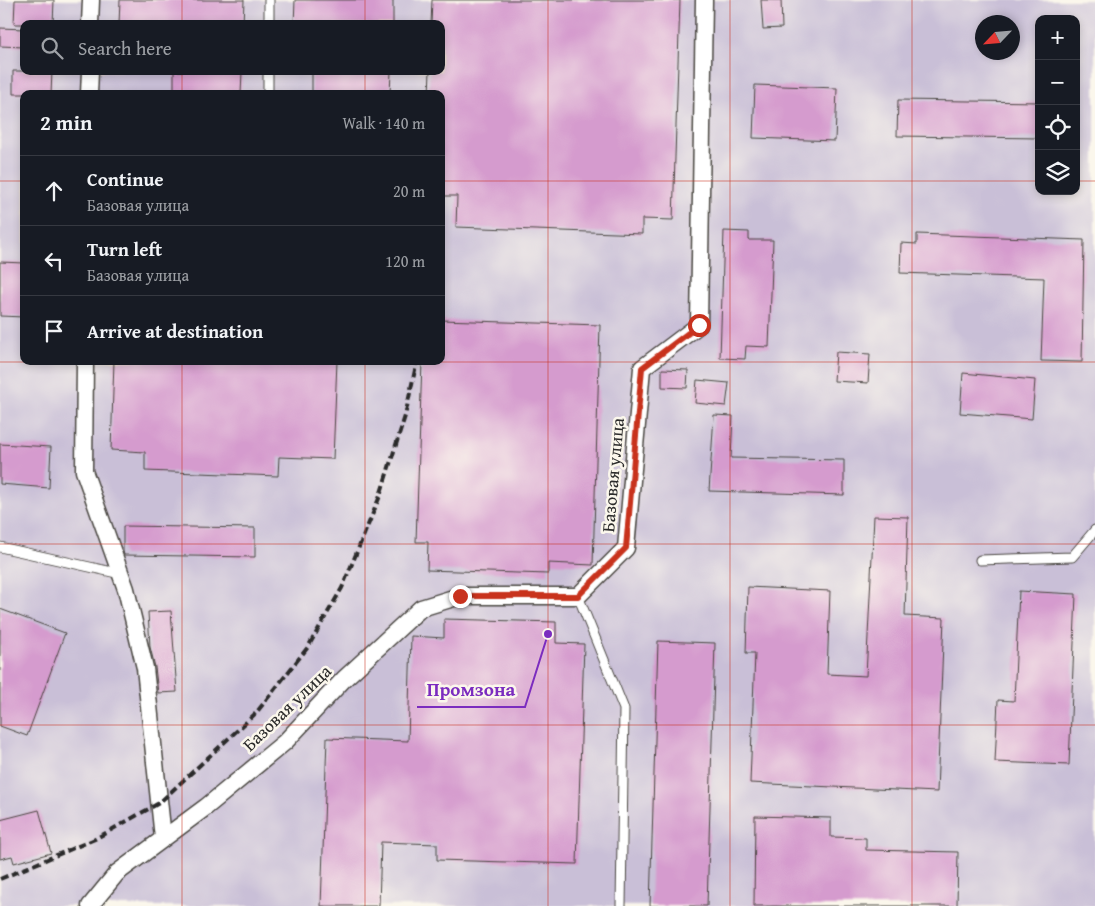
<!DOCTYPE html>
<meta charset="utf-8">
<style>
body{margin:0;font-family:"Gentium Book Plus",serif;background:#242831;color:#f1f3f6}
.controls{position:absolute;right:15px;top:15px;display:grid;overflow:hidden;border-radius:10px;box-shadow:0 2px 8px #0003}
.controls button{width:45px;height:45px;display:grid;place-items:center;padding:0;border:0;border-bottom:1px solid #363941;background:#171b24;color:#f1f3f6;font:25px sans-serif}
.compass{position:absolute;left:975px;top:15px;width:45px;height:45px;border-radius:50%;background:#171b24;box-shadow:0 2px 8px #0003;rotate:244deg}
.stop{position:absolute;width:15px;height:15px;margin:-11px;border:4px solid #c8321e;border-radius:50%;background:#fff}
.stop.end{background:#c8321e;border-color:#fff;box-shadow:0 1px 5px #0008}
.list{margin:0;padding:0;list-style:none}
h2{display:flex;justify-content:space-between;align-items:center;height:65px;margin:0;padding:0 20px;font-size:21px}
h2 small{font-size:16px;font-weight:400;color:#9ea1a6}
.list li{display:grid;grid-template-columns:32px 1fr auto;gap:15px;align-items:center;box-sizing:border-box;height:70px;padding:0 20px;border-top:1px solid #363941}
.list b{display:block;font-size:19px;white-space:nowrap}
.list p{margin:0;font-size:16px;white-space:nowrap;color:#9ea1a6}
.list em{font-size:16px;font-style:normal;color:#9ea1a6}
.icon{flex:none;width:28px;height:28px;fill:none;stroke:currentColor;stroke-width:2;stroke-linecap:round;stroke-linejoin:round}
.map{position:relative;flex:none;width:1095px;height:906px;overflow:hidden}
.search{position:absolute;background:#171b24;box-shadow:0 2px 8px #0003;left:20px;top:20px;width:425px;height:55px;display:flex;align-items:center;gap:12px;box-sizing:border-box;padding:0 18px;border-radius:10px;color:#9ea1a6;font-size:19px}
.panel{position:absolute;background:#171b24;box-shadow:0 2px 8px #0003;left:20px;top:90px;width:425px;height:275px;border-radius:10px}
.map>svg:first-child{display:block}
.industrial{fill:#c9bfd7;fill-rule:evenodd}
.building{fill:#d59bce}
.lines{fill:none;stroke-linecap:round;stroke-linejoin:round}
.service-casing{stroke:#494641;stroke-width:11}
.minor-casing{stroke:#494641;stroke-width:19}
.service{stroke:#fff;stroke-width:9}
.minor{stroke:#fff;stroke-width:16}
.rail{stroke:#2b2b2b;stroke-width:4;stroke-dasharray:8 4;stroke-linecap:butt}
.route{stroke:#c8321e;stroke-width:6}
.grid{fill:none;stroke:#c8321e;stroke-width:1;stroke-opacity:0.55}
.labels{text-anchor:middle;stroke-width:5;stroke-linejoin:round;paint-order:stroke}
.street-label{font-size:18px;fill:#2b2b2b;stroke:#fbf7ec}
.leader{fill:none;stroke:#7b2cbf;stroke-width:2}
.callout-dot{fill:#7b2cbf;stroke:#fbf7ec;stroke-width:2}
.callout-label{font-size:19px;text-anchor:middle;font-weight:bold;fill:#7b2cbf;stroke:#fbf7ec;stroke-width:5;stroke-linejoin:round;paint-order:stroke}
</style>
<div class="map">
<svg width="1095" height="906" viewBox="0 0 1095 906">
<rect width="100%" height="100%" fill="#fbf7ec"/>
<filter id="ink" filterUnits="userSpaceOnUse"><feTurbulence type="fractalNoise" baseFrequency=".02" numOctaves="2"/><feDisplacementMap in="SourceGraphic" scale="10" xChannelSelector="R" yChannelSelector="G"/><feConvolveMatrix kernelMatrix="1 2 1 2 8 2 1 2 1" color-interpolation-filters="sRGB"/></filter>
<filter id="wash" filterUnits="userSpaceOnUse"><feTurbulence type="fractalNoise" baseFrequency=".0096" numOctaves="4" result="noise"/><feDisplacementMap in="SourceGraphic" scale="20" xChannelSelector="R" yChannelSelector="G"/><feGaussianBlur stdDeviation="1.12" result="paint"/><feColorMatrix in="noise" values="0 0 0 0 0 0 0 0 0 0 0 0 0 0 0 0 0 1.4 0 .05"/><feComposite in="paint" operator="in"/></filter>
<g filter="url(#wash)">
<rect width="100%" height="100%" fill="#f0ddbd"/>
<!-- industrial -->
<path class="industrial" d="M0,0H1095V906H0ZM1039,19H1076V191H1039ZM982,22H1012V52H982ZM24,24H441V71H24ZM24,94H441V361H24Z"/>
<g id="blocks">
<!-- building -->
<g class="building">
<polygon points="15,0 54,0 53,24 14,24"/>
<polygon points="120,0 244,0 243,24 119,24"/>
<polygon points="295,0 393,0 393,24 294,24"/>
<polygon points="432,0 680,0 673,220 642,219 642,234 456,227 457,196 441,196 441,94 429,94 430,71 441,71 441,24 431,24"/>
<polygon points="761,0 781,0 782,28 763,29"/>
<polygon points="0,28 24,29 24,47 0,46"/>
<polygon points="13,71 52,71 51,94 13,94"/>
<polygon points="174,71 242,71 241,94 174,92"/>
<polygon points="312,71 391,71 390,94 312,94"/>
<polygon points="755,85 837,88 835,141 753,138"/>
<polygon points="898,100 1039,102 1039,138 897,136"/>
<polygon points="724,231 749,232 749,240 773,240 769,347 746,346 745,359 720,358"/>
<polygon points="917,234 1084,240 1082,362 1041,361 1044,278 900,273 901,243 917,244"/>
<polygon points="0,262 24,263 24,317 0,316"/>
<polygon points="441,320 600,325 593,565 548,563 548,574 427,570 428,542 416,542 422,361 441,361"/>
<polygon points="836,352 870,354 868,383 834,381"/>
<polygon points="114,361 337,361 333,459 279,457 278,476 145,471 145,452 111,450"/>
<polygon points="662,369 688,370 687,388 662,387"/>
<polygon points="963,373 1035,380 1032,419 960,413"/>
<polygon points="697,380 729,383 726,406 695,403"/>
<polygon points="714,415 733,416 731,458 844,460 844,495 709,491"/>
<polygon points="0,444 51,447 49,488 0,484"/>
<polygon points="874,516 908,517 905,616 944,618 937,792 750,783 755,653 746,653 748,587 830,591 827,674 866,676"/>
<polygon points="123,526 255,528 255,557 124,555 123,551"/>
<polygon points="1019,591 1076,594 1069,765 995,762 998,700 1014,701"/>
<polygon points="0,609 65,633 27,736 0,726"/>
<polygon points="171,611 177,692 158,693 155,667 150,647 148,612"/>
<polygon points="444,619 556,622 556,643 584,644 577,864 437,860 437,844 381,842 379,906 321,906 327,738 408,741 411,636 444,638"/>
<polygon points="658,641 715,643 707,906 650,906"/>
<polygon points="39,810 51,853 14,863 12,856 0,859 0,820"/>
<polygon points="755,816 831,818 831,837 866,838 866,850 958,852 957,906 754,906"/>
</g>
</g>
</g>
<g filter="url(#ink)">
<use href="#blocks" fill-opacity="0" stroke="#494641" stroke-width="1"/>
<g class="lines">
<!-- service casing -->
<g class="service-casing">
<g id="service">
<polyline points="269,24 269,0"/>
<polyline points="268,94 268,71"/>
<polyline points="0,547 121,574"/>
<polyline points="980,560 1072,557 1095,530"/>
<polyline points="578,596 624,709 621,906"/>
</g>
</g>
<!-- minor casing -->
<g class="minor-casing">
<g id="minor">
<polyline points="90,24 91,0"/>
<polyline points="89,94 90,71"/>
<polyline points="85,361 84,471 126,589 145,668 163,838"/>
<polyline points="90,906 117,873 206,807 285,742 344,679 421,608 460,596 578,596 626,548 642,368 699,325 704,0"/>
</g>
</g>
<!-- service -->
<use href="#service" class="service"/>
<!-- minor -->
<use href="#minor" class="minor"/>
<!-- rail -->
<polyline class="rail" points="0,879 95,839 159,803 256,713 308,647 342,588 380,496 405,416 417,361"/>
</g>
</g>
<g class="lines" filter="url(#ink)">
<!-- route -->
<polyline class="route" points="460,596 578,596 626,548 642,368 699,325"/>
</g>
<!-- grid -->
<path class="grid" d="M182,0V24M365,0V24M548,0V906M730,0V906M912,0V906M182,71V94M365,71V94M0,181H24M441,181H1039M1076,181H1095M182,361V906M365,361V906M0,362H1095M0,544H1095M0,725H1095"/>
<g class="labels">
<!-- street labels -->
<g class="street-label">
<text transform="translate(613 475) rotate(-85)" y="6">Базовая улица</text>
<text transform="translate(287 708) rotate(-44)" y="6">Базовая улица</text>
</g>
</g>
<!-- callouts -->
<path class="leader" d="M548 634L525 707H417"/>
<circle class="callout-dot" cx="548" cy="634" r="5"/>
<g class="callout-label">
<text x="471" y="696">Промзона</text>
</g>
</svg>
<div class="controls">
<button>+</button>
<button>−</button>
<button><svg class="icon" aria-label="locate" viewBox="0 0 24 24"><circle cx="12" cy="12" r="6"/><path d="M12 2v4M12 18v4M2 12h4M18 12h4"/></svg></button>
<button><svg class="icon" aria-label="layers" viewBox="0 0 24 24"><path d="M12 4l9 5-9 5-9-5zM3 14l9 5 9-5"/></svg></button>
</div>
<svg class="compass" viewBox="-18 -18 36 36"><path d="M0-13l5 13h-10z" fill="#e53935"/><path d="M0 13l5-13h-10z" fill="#9ea1a6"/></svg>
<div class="stop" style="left:699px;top:325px"></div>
<div class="stop end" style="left:460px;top:596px"></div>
<div class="search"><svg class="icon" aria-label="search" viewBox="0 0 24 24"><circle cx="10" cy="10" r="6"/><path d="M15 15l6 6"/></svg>Search here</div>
<section class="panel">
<h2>2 min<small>Walk · 140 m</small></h2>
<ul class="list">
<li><svg class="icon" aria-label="ahead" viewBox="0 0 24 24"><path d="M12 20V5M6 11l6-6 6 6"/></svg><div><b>Continue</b><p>Базовая улица</p></div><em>20 m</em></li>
<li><svg class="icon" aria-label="left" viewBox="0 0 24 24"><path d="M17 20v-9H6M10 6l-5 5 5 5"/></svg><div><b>Turn left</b><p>Базовая улица</p></div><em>120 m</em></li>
<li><svg class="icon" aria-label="arrive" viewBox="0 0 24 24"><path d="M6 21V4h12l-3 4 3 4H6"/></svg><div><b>Arrive at destination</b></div></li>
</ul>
</section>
</div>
